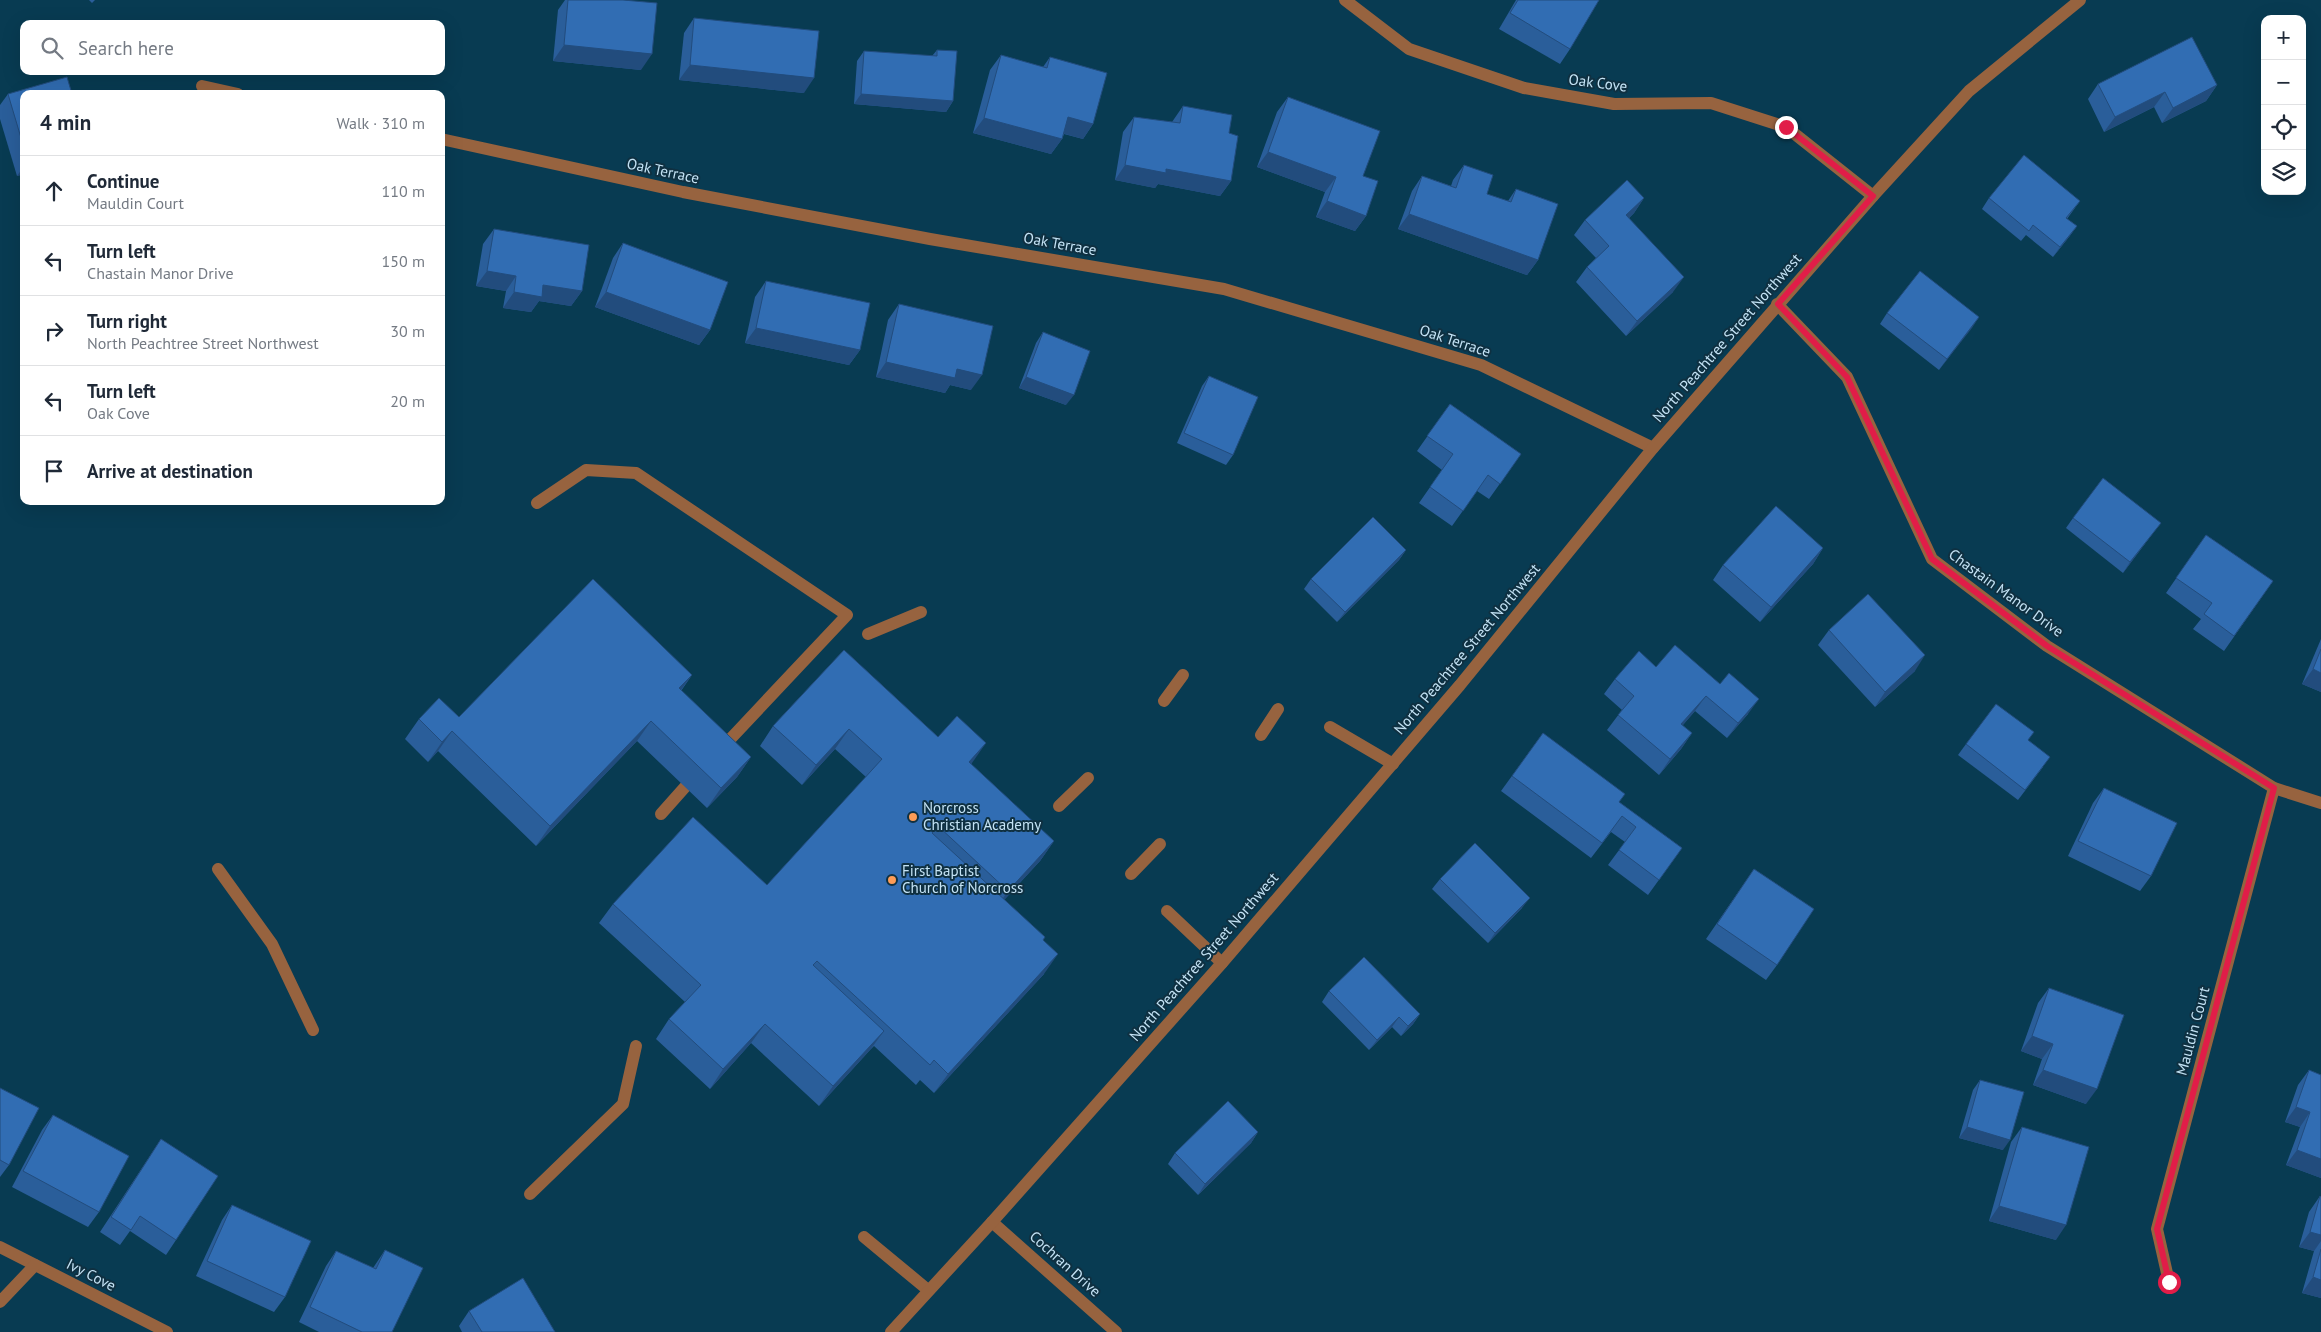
<!DOCTYPE html>
<meta charset="utf-8">
<style>
body{margin:0;font-family:"PT Sans",sans-serif;background:#f2f2f3;color:#1f2937}
.controls{position:absolute;right:15px;top:15px;display:grid;overflow:hidden;border-radius:10px;box-shadow:0 5px 20px #0002}
.controls button{width:45px;height:45px;display:grid;place-items:center;padding:0;border:0;border-bottom:1px solid #e0e1e3;background:#fff;color:#1f2937;font:25px sans-serif}
.stop{position:absolute;width:15px;height:15px;margin:-11px;border:4px solid #e11d48;border-radius:50%;background:#fff}
.stop.end{background:#e11d48;border-color:#fff;box-shadow:0 1px 5px #0008}
.list{margin:0;padding:0;list-style:none}
h2{display:flex;justify-content:space-between;align-items:center;height:65px;margin:0;padding:0 20px;font-size:21px}
h2 small{font-size:16px;font-weight:400;color:#747a83}
.list li{display:grid;grid-template-columns:32px 1fr auto;gap:15px;align-items:center;box-sizing:border-box;height:70px;padding:0 20px;border-top:1px solid #e0e1e3}
.list b{display:block;font-size:19px;white-space:nowrap}
.list p{margin:0;font-size:16px;white-space:nowrap;color:#747a83}
.list em{font-size:16px;font-style:normal;color:#747a83}
.icon{flex:none;width:28px;height:28px;fill:none;stroke:currentColor;stroke-width:2;stroke-linecap:round;stroke-linejoin:round}
.map{position:relative;flex:none;width:2321px;height:1332px;overflow:hidden}
.search{position:absolute;background:#fff;box-shadow:0 5px 20px #0002;left:20px;top:20px;width:425px;height:55px;display:flex;align-items:center;gap:12px;box-sizing:border-box;padding:0 18px;border-radius:10px;color:#747a83;font-size:19px}
.panel{position:absolute;background:#fff;box-shadow:0 5px 20px #0002;left:20px;top:90px;width:425px;height:415px;border-radius:10px}
.map>svg:first-child{display:block}
.lines{fill:none;stroke-linecap:round;stroke-linejoin:round}
.minor{stroke:#97633f;stroke-width:12}
.wall{fill:#2a5e9a}
.shaded-wall{fill:#224c7d}
.building{fill:#316db3;stroke:#224c7d}
.route{stroke:#e11d48;stroke-width:6}
.poi-dot{fill:#fd9c57;stroke:#0f3041;stroke-width:2}
.labels{text-anchor:middle;stroke-width:4;stroke-linejoin:round;paint-order:stroke}
.street-label{font-size:15px;fill:#c4e3f5;stroke:#0f3041}
.poi-label{font-size:15px;fill:#c4e3f5;stroke:#0f3041;text-anchor:start}
</style>
<div class="map">
<svg width="2321" height="1332" viewBox="0 0 2321 1332">
<rect width="100%" height="100%" fill="#083b52"/>
<g class="lines">
<!-- minor -->
<g class="minor">
<polyline points="1345,0 1409,49 1524,88 1614,104 1711,103 1786,127 1873,196"/>
<polyline points="202,86 238,94"/>
<polyline points="441,139 683,192 930,239 1224,289 1481,365 1653,448"/>
<polyline points="1777,304 1847,377 1932,559 2047,646 2274,788 2321,803"/>
<polyline points="537,503 586,470 636,473 847,615 720,750"/>
<polyline points="868,634 921,612"/>
<polyline points="1164,701 1183,675"/>
<polyline points="1330,727 1393,764"/>
<polyline points="1261,735 1278,709"/>
<polyline points="1059,806 1088,778"/>
<polyline points="661,814 685,787"/>
<polyline points="218,869 272,944 313,1030"/>
<polyline points="1131,874 1160,844"/>
<polyline points="1167,911 1222,963"/>
<polyline points="530,1194 623,1104 636,1046"/>
<polyline points="992,1222 1116,1332"/>
<polyline points="864,1237 928,1290"/>
<polyline points="0,1247 167,1332"/>
<polyline points="2169,1282 2157,1229 2274,788"/>
<polyline points="0,1302 35,1265"/>
<polyline points="891,1332 992,1222 1222,963 1460,685 1653,448 1873,196 1969,91 2080,0"/>
</g>
</g>
<!-- wall -->
<g class="wall">
<polygon points="89,0 95,0 92,3"/>
<polygon points="565,0 623,0 641,70 553,61 558,10"/>
<polygon points="1516,0 1599,0 1570,49 1560,64 1499,29"/>
<polygon points="694,18 804,93 679,80 684,33"/>
<polygon points="937,50 953,101 946,112 854,104 857,61 864,51 932,56"/>
<polygon points="1001,55 1043,67 1050,57 1093,124 1083,139 1064,134 1062,139 1051,154 973,133 990,70"/>
<polygon points="2098,84 2217,85 2206,101 2162,123 2154,107 2104,132 2088,99"/>
<polygon points="8,94 24,94 24,174 17,176 0,119 0,105"/>
<polygon points="1288,97 1363,176 1366,216 1355,231 1316,217 1325,192 1257,167 1277,112"/>
<polygon points="1183,106 1229,133 1231,181 1220,196 1158,184 1155,188 1115,180 1123,132 1134,117 1172,122"/>
<polygon points="1464,165 1487,194 1508,201 1516,189 1538,260 1527,275 1398,229 1412,191 1422,176 1451,186 1453,180"/>
<polygon points="1644,198 1634,213 1629,218 1673,292 1626,336 1576,282 1587,267 1596,258 1574,235 1585,220"/>
<polygon points="1989,198 2080,201 2067,219 2077,226 2069,237 2053,257 2026,235 2021,241 1982,209"/>
<polygon points="494,229 582,291 571,306 539,301 531,312 503,308 506,291 476,286 483,244"/>
<polygon points="623,243 710,330 699,345 595,307 613,258"/>
<polygon points="766,281 860,350 849,365 745,343 755,297"/>
<polygon points="899,304 971,390 950,385 945,393 876,377 888,320"/>
<polygon points="1887,313 1979,317 1939,370 1880,324"/>
<polygon points="1043,332 1066,405 1019,388 1036,343"/>
<polygon points="1209,376 1233,455 1226,465 1177,443 1202,386"/>
<polygon points="1450,404 1521,454 1489,499 1477,491 1452,526 1419,503 1442,470 1417,451"/>
<polygon points="2073,518 2153,533 2123,573 2066,528"/>
<polygon points="2206,535 2273,581 2224,651 2193,629 2201,619 2166,593"/>
<polygon points="1823,548 1813,564 1760,622 1713,580 1723,565"/>
<polygon points="1406,550 1399,560 1337,622 1304,589 1311,579"/>
<polygon points="1829,630 1915,671 1875,707 1818,645"/>
<polygon points="2321,639 2321,692 2302,684"/>
<polygon points="844,650 938,737 972,763 971,764 1054,841 1040,861 1004,900 1043,940 1044,974 934,1093 920,1080 916,1085 874,1046 870,1050 819,1106 751,1043 710,1089 656,1039 669,1019 685,1002 599,923 613,904 767,885 866,777 835,749 802,785 760,746 773,726"/>
<polygon points="1656,667 1720,684 1748,714 1727,738 1695,711 1682,726 1692,733 1681,749 1659,775 1607,730 1622,710 1604,694 1615,679"/>
<polygon points="692,675 681,691 751,757 737,777 707,808 637,741 536,846 438,751 428,762 405,739 419,719 459,717"/>
<polygon points="1543,733 1619,802 1682,848 1648,895 1608,865 1625,842 1611,832 1591,858 1501,791"/>
<polygon points="1966,744 2043,767 2018,800 1958,755"/>
<polygon points="2104,788 2151,876 2140,891 2068,856 2093,803"/>
<polygon points="1754,869 1777,965 1766,980 1706,939"/>
<polygon points="1440,879 1522,908 1488,943 1432,889"/>
<polygon points="2049,988 2086,1104 2033,1085 2042,1059 2021,1051 2038,1003"/>
<polygon points="1329,991 1420,1014 1413,1024 1401,1036 1392,1027 1369,1050 1322,1002"/>
<polygon points="2309,1070 2321,1075 2321,1178 2286,1165 2300,1127 2285,1122 2298,1085"/>
<polygon points="1980,1080 2003,1150 1959,1138 1973,1090"/>
<polygon points="0,1088 9,1165 0,1177"/>
<polygon points="53,1115 99,1212 88,1227 12,1187 42,1130"/>
<polygon points="2022,1127 2056,1240 1989,1221 2011,1142"/>
<polygon points="1258,1132 1251,1143 1198,1195 1168,1164 1175,1153"/>
<polygon points="161,1139 176,1240 166,1255 130,1231 120,1245 100,1232"/>
<polygon points="2320,1196 2321,1197 2321,1298 2302,1293 2314,1251 2299,1247 2309,1212"/>
<polygon points="232,1205 285,1297 274,1312 196,1276 222,1220"/>
<polygon points="385,1250 392,1332 319,1332 299,1322 326,1266 336,1251 373,1268"/>
<polygon points="469,1311 555,1332 462,1332 459,1326"/>
</g>
<!-- shaded-wall -->
<g class="shaded-wall">
<polygon points="564,45 652,54 641,70 553,61"/>
<polygon points="690,65 814,78 804,93 679,80"/>
<polygon points="2217,85 2206,101 2162,123 2173,108"/>
<polygon points="2165,92 2154,107 2104,132 2115,117"/>
<polygon points="861,94 953,101 946,112 854,104"/>
<polygon points="1068,117 1093,124 1083,139 1058,132"/>
<polygon points="984,118 1062,139 1051,154 973,133"/>
<polygon points="1268,152 1336,177 1325,192 1257,167"/>
<polygon points="1125,165 1166,169 1231,181 1220,196 1158,184 1155,188 1115,180"/>
<polygon points="24,166 24,174 17,176"/>
<polygon points="1644,198 1634,213 1615,231 1626,215"/>
<polygon points="1327,201 1366,216 1355,231 1316,217"/>
<polygon points="1409,214 1538,260 1527,275 1398,229"/>
<polygon points="2077,226 2069,237 2053,257 2060,247"/>
<polygon points="487,271 516,276 506,291 476,286"/>
<polygon points="1684,277 1673,292 1626,336 1637,321"/>
<polygon points="543,285 582,291 571,306 539,301 531,312 503,308 514,292"/>
<polygon points="606,292 710,330 699,345 595,307"/>
<polygon points="1979,317 1972,328 1939,370 1947,359"/>
<polygon points="756,328 860,350 849,365 745,343"/>
<polygon points="886,362 957,369 982,375 971,390 950,385 945,393 876,377"/>
<polygon points="1026,377 1074,395 1066,405 1019,388"/>
<polygon points="2161,523 2153,533 2123,573 2130,562"/>
<polygon points="1823,548 1813,564 1760,622 1771,607"/>
<polygon points="1406,550 1399,560 1337,622 1345,612"/>
<polygon points="1925,655 1915,671 1875,707 1885,692"/>
<polygon points="2313,669 2321,673 2321,692 2302,684"/>
<polygon points="692,675 678,694 679,688"/>
<polygon points="1706,696 1695,711 1670,740 1681,724"/>
<polygon points="1759,699 1748,714 1727,738 1738,723"/>
<polygon points="651,721 637,741 536,846 550,826"/>
<polygon points="849,729 835,749 802,785 816,765"/>
<polygon points="452,731 438,751 428,762 442,742"/>
<polygon points="1692,733 1681,749 1659,775 1670,759"/>
<polygon points="986,743 972,763 955,782 969,762"/>
<polygon points="751,757 737,777 707,808 721,788"/>
<polygon points="1054,841 1040,861 994,911 1008,891"/>
<polygon points="1530,898 1522,908 1488,943 1495,933"/>
<polygon points="1058,954 1044,974 934,1093 948,1074"/>
<polygon points="1420,1014 1413,1024 1401,1036 1408,1026"/>
<polygon points="1399,1017 1392,1027 1369,1050 1377,1040"/>
<polygon points="765,1024 751,1043 710,1089 723,1069"/>
<polygon points="884,1031 870,1050 819,1106 833,1086"/>
<polygon points="2032,1036 2053,1044 2042,1059 2021,1051"/>
<polygon points="2043,1070 2097,1089 2086,1104 2033,1085"/>
<polygon points="2296,1107 2310,1112 2300,1127 2285,1122"/>
<polygon points="1967,1127 2010,1140 2003,1150 1959,1138"/>
<polygon points="1258,1132 1251,1143 1198,1195 1205,1184"/>
<polygon points="2297,1150 2321,1159 2321,1178 2286,1165"/>
<polygon points="1999,1206 2066,1225 2056,1240 1989,1221"/>
<polygon points="2310,1232 2321,1235 2321,1241 2314,1251 2299,1247"/>
<polygon points="2313,1277 2321,1280 2321,1298 2302,1293"/>
</g>
<!-- building -->
<g class="building">
<polygon points="568,0 623,0 657,3 652,54 564,45"/>
<polygon points="1518,0 1599,0 1570,49 1510,13"/>
<polygon points="694,18 819,31 814,78 690,65"/>
<polygon points="2192,37 2217,85 2173,108 2165,92 2115,117 2098,84"/>
<polygon points="937,50 957,51 953,101 861,94 864,51 937,56"/>
<polygon points="1001,55 1047,68 1050,57 1107,73 1093,124 1068,117 1062,139 984,118"/>
<polygon points="67,77 72,94 24,94 24,148 8,94"/>
<polygon points="1288,97 1380,131 1363,176 1378,181 1366,216 1327,201 1336,177 1268,152"/>
<polygon points="1183,106 1232,115 1229,133 1238,136 1231,181 1166,169 1166,173 1125,165 1134,117 1180,123"/>
<polygon points="2024,155 2080,201 2066,218 2077,226 2060,247 2033,225 2029,231 1989,198"/>
<polygon points="1464,165 1493,175 1487,194 1511,202 1516,189 1558,204 1538,260 1409,214 1422,176 1456,188"/>
<polygon points="1627,180 1644,198 1626,215 1684,277 1637,321 1587,267 1609,246 1585,220"/>
<polygon points="494,229 589,245 582,291 543,285 542,297 514,292 516,276 487,271"/>
<polygon points="623,243 728,282 710,330 606,292"/>
<polygon points="1920,271 1979,317 1947,359 1887,313"/>
<polygon points="766,281 870,303 860,350 756,328"/>
<polygon points="899,304 993,326 982,375 957,369 955,378 886,362"/>
<polygon points="1043,332 1090,351 1074,395 1026,377"/>
<polygon points="1209,376 1258,397 1233,455 1184,433"/>
<polygon points="1450,404 1521,454 1500,484 1488,475 1463,511 1430,487 1453,454 1427,436"/>
<polygon points="2103,478 2161,523 2130,562 2073,518"/>
<polygon points="1776,506 1823,548 1771,607 1723,565"/>
<polygon points="1373,517 1406,550 1345,612 1311,579"/>
<polygon points="2206,535 2273,581 2234,636 2204,614 2212,603 2176,578"/>
<polygon points="593,579 692,675 679,688 751,757 721,788 651,721 550,826 452,731 442,742 419,719 439,698 459,717"/>
<polygon points="1868,594 1925,655 1885,692 1829,630"/>
<polygon points="1675,645 1720,684 1729,673 1759,699 1738,723 1706,696 1681,724 1692,733 1670,759 1618,715 1634,696 1615,679 1639,651 1656,667"/>
<polygon points="2321,649 2321,673 2313,669"/>
<polygon points="844,650 938,737 957,716 986,743 969,762 1054,841 1008,891 938,826 932,833 1045,937 1043,940 1058,954 948,1074 934,1060 930,1065 817,961 813,965 884,1031 833,1086 765,1024 723,1069 669,1019 701,985 613,904 693,817 767,885 882,759 849,729 816,765 773,726"/>
<polygon points="1996,704 2034,732 2028,740 2050,757 2025,790 1966,744"/>
<polygon points="1543,733 1625,794 1619,802 1682,848 1659,880 1619,850 1636,827 1622,816 1602,843 1512,776"/>
<polygon points="2104,788 2177,823 2151,876 2078,841"/>
<polygon points="1475,843 1530,898 1495,933 1440,879"/>
<polygon points="1754,869 1814,909 1777,965 1717,924"/>
<polygon points="1364,957 1420,1014 1408,1026 1399,1017 1377,1040 1329,991"/>
<polygon points="2049,988 2124,1015 2097,1089 2043,1070 2053,1044 2032,1036"/>
<polygon points="2309,1070 2321,1075 2321,1159 2297,1150 2310,1112 2296,1107"/>
<polygon points="1980,1080 2024,1092 2010,1140 1967,1127"/>
<polygon points="0,1088 39,1108 9,1165 0,1160"/>
<polygon points="1228,1101 1258,1132 1205,1184 1175,1153"/>
<polygon points="53,1115 129,1156 99,1212 23,1171"/>
<polygon points="2022,1127 2089,1147 2066,1225 1999,1206"/>
<polygon points="161,1139 218,1176 176,1240 140,1216 131,1230 111,1217"/>
<polygon points="2320,1196 2321,1197 2321,1235 2310,1232"/>
<polygon points="232,1205 311,1241 285,1297 207,1261"/>
<polygon points="2321,1249 2321,1280 2313,1277"/>
<polygon points="385,1250 423,1268 392,1332 362,1332 310,1307 336,1251 376,1269"/>
<polygon points="523,1278 555,1332 482,1332 469,1311"/>
</g>
<g class="lines">
<!-- route -->
<polyline class="route" points="1786,127 1873,196 1778,304 1847,377 1932,559 2047,646 2274,788 2157,1229 2169,1282"/>
</g>
<!-- markers -->
<g class="poi-dot">
<circle cx="913" cy="817" r="5"/>
<circle cx="892" cy="880" r="5"/>
</g>
<g class="labels">
<!-- street labels -->
<g class="street-label">
<text transform="translate(1598 83) rotate(7)" y="5">Oak Cove</text>
<text transform="translate(663 171) rotate(12)" y="5">Oak Terrace</text>
<text transform="translate(1060 244) rotate(10)" y="5">Oak Terrace</text>
<text transform="translate(1727 338) rotate(-49)" y="5">North Peachtree Street Northwest</text>
<text transform="translate(1455 341) rotate(18)" y="5">Oak Terrace</text>
<text transform="translate(2006 593) rotate(36)" y="5">Chastain Manor Drive</text>
<text transform="translate(1467 649) rotate(-50)" y="5">North Peachtree Street Northwest</text>
<text transform="translate(1204 957) rotate(-49)" y="5">North Peachtree Street Northwest</text>
<text transform="translate(2193 1031) rotate(-75)" y="5">Mauldin Court</text>
<text transform="translate(1065 1264) rotate(42)" y="5">Cochran Drive</text>
<text transform="translate(91 1275) rotate(27)" y="5">Ivy Cove</text>
</g>
<!-- poi labels -->
<g class="poi-label">
<text x="923" y="813">Norcross<tspan x="923" dy="17">Christian Academy</tspan></text>
<text x="902" y="876">First Baptist<tspan x="902" dy="17">Church of Norcross</tspan></text>
</g>
</g>
</svg>
<div class="controls">
<button>+</button>
<button>−</button>
<button><svg class="icon" aria-label="locate" viewBox="0 0 24 24"><circle cx="12" cy="12" r="6"/><path d="M12 2v4M12 18v4M2 12h4M18 12h4"/></svg></button>
<button><svg class="icon" aria-label="layers" viewBox="0 0 24 24"><path d="M12 4l9 5-9 5-9-5zM3 14l9 5 9-5"/></svg></button>
</div>
<div class="stop" style="left:2169px;top:1282px"></div>
<div class="stop end" style="left:1786px;top:127px"></div>
<div class="search"><svg class="icon" aria-label="search" viewBox="0 0 24 24"><circle cx="10" cy="10" r="6"/><path d="M15 15l6 6"/></svg>Search here</div>
<section class="panel">
<h2>4 min<small>Walk · 310 m</small></h2>
<ul class="list">
<li><svg class="icon" aria-label="ahead" viewBox="0 0 24 24"><path d="M12 20V5M6 11l6-6 6 6"/></svg><div><b>Continue</b><p>Mauldin Court</p></div><em>110 m</em></li>
<li><svg class="icon" aria-label="left" viewBox="0 0 24 24"><path d="M17 20v-9H6M10 6l-5 5 5 5"/></svg><div><b>Turn left</b><p>Chastain Manor Drive</p></div><em>150 m</em></li>
<li><svg class="icon" aria-label="right" viewBox="0 0 24 24"><path d="M7 20v-9h11M14 6l5 5-5 5"/></svg><div><b>Turn right</b><p>North Peachtree Street Northwest</p></div><em>30 m</em></li>
<li><svg class="icon" aria-label="left" viewBox="0 0 24 24"><path d="M17 20v-9H6M10 6l-5 5 5 5"/></svg><div><b>Turn left</b><p>Oak Cove</p></div><em>20 m</em></li>
<li><svg class="icon" aria-label="arrive" viewBox="0 0 24 24"><path d="M6 21V4h12l-3 4 3 4H6"/></svg><div><b>Arrive at destination</b></div></li>
</ul>
</section>
</div>
